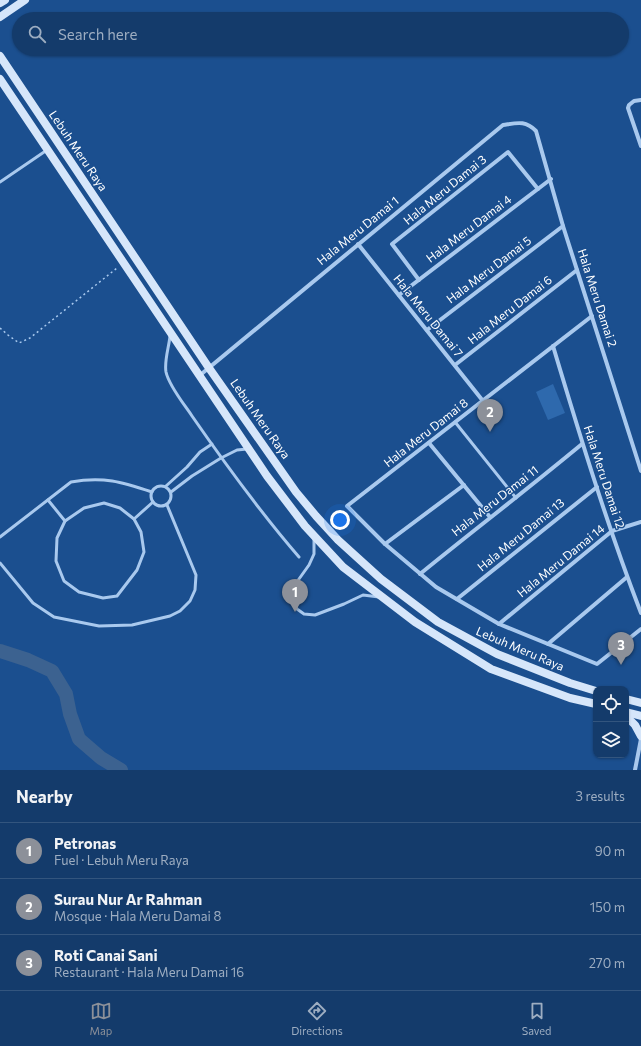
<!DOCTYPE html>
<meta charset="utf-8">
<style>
body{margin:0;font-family:Commissioner,sans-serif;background:#1d4271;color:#f1f3f6}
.controls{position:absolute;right:12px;bottom:12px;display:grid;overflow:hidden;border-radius:8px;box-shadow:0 1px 3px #0004}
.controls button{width:36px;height:36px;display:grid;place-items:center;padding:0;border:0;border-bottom:1px solid #33557e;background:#143b6b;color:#f1f3f6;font:20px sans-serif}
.you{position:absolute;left:340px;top:520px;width:14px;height:14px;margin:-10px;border:3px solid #fff;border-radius:50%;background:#1a73e8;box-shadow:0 0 0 6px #1a73e833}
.badge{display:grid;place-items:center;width:26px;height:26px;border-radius:50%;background:#8c9099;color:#fff;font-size:13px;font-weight:700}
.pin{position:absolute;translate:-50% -33px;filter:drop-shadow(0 1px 2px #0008)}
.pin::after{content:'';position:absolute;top:21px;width:14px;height:12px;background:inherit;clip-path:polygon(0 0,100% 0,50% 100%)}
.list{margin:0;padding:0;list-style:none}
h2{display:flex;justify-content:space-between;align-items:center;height:52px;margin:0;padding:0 16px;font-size:17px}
h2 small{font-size:13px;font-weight:400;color:#9dadc1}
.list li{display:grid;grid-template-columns:26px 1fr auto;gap:12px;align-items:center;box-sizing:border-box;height:56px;padding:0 16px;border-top:1px solid #33557e}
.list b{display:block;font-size:15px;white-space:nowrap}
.list p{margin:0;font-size:13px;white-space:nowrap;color:#9dadc1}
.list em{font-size:13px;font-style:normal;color:#9dadc1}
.icon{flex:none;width:22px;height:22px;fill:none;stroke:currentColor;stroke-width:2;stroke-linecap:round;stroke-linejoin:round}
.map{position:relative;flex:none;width:641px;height:770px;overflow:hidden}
.search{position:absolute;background:#143b6b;box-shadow:0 1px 3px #0004;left:12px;right:12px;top:12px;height:44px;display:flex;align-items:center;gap:10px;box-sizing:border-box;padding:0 14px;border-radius:22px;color:#9dadc1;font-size:15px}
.sheet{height:220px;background:#143b6b}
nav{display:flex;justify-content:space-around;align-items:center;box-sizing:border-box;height:56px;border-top:1px solid #33557e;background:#143b6b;font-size:11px;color:#9dadc1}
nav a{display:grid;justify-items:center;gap:2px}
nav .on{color:#8c9099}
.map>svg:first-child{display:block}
.green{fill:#2e69ad}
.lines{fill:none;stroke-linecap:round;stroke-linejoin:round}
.river{stroke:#3c6290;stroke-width:14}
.path{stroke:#a9c9ee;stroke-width:1.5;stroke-dasharray:2 3;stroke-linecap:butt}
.lane{stroke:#a9c9ee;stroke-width:3}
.street{stroke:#a9c9ee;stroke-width:4}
.secondary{stroke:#d6e6fa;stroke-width:8}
.labels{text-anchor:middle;stroke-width:3;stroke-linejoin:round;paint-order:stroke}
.street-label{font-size:12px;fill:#fff;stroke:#1b4f8f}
</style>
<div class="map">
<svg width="641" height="770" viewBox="0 0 641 770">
<rect width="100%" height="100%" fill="#1b4f8f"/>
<!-- green -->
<polygon class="green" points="553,384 565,413 548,420 536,392"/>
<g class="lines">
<!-- river -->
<polyline class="river" points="0,651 28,660 52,671 66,694 70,714 79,739 101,758 121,770"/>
<!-- path -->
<polyline class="path" points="0,328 8,335 19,343 30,338 117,268"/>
<!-- lane -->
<g class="lane">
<polyline points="0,182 47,150"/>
<path d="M170,336C169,347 164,361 166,372C169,386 184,404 192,416C226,465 260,512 299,557"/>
<polyline points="455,422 516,498"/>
<circle cx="161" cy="496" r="10"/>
<polyline points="166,486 187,467 200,452 212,444"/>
<polyline points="171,492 192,476 221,458 237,450 247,449"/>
<polyline points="48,500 65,521"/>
<polygon points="104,503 120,508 134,519 141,532 144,552 137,570 117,596 103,598 79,592 64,581 56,561 57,538 65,521 84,508"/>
<polyline points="134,519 153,502"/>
<path d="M0,537L71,482C103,476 122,482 152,492"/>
<polyline points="314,538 314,554 309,565 294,586 291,596 297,609 304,614 315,615 344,604 363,595 379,597"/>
<polyline points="0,563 33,603 54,617 99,626 132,625 170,616 180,611 190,601 195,590 196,575 167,505"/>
</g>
<!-- street -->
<g class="street">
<polyline points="641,100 634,101 629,105 628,108 641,146"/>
<polyline points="358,244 483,401"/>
<polyline points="419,280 392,244 508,152 538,189"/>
<polyline points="399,295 551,179"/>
<polyline points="592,316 347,506 385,544 436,587 499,624 597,664 641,629"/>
<polyline points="427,330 563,226"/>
<path d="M553,346C580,436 607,525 641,613"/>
<polyline points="455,365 577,270"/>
<path d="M199,376L503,125C517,123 525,120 536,131L563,226L641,471"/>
<polyline points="429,443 490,517"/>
<polyline points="385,544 464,485"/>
<path d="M420,574C474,530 529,488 582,444"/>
<polyline points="457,599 597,487"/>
<polyline points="499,624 612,531 641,522"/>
<polyline points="548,644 627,577"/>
<polyline points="635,770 641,739"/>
</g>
<!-- secondary -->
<g class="secondary">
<polyline points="0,3 5,0"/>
<polyline points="0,17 25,0"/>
<polyline points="0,56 209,368 296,492 316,516 338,540 381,579 438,622 497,654 570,683 596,691"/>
<polyline points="0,79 267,476 305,526 343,567 415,622 491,669 570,698 596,704"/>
<polyline points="626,699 641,703"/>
<polyline points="626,712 641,716"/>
<polyline points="626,716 635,725 641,736"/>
</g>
</g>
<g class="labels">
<!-- street labels -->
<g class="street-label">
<text transform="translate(78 151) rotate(56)" y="4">Lebuh Meru Raya</text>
<text transform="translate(445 190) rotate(-39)" y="4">Hala Meru Damai 3</text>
<text transform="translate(469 229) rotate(-37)" y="4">Hala Meru Damai 4</text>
<text transform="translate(358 231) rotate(-39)" y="4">Hala Meru Damai 1</text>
<text transform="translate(489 270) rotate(-37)" y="4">Hala Meru Damai 5</text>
<text transform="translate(597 298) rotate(72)" y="4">Hala Meru Damai 2</text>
<text transform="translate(510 310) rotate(-38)" y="4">Hala Meru Damai 6</text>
<text transform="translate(428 316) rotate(51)" y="4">Hala Meru Damai 7</text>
<text transform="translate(260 419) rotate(55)" y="4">Lebuh Meru Raya</text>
<text transform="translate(426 433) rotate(-38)" y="4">Hala Meru Damai 8</text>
<text transform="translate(604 477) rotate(72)" y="4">Hala Meru Damai 12</text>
<text transform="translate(495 501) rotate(-38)" y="4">Hala Meru Damai 11</text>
<text transform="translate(521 535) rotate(-39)" y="4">Hala Meru Damai 13</text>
<text transform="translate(561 561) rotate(-39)" y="4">Hala Meru Damai 14</text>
<text transform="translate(520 649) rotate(23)" y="4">Lebuh Meru Raya</text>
</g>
</g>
</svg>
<div class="controls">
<button><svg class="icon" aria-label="locate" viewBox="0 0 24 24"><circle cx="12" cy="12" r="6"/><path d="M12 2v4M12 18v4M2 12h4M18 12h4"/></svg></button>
<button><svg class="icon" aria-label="layers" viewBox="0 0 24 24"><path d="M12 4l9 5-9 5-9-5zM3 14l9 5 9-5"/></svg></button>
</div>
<div class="you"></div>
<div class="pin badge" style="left:295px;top:612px">1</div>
<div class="pin badge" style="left:490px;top:432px">2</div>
<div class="pin badge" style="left:621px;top:665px">3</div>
<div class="search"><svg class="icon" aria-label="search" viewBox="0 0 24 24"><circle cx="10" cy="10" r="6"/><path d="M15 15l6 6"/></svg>Search here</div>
</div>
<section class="sheet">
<h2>Nearby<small>3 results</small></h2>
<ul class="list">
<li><span class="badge">1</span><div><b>Petronas</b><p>Fuel · Lebuh Meru Raya</p></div><em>90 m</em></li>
<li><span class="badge">2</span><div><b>Surau Nur Ar Rahman</b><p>Mosque · Hala Meru Damai 8</p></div><em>150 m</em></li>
<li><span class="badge">3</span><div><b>Roti Canai Sani</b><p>Restaurant · Hala Meru Damai 16</p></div><em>270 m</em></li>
</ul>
</section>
<nav>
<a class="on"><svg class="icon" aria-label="map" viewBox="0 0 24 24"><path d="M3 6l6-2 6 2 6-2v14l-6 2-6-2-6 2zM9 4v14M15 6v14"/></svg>Map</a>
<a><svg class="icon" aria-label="directions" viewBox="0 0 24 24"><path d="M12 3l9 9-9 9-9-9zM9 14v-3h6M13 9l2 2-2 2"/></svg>Directions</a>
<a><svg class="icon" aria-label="saved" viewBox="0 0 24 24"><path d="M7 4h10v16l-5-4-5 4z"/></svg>Saved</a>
</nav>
